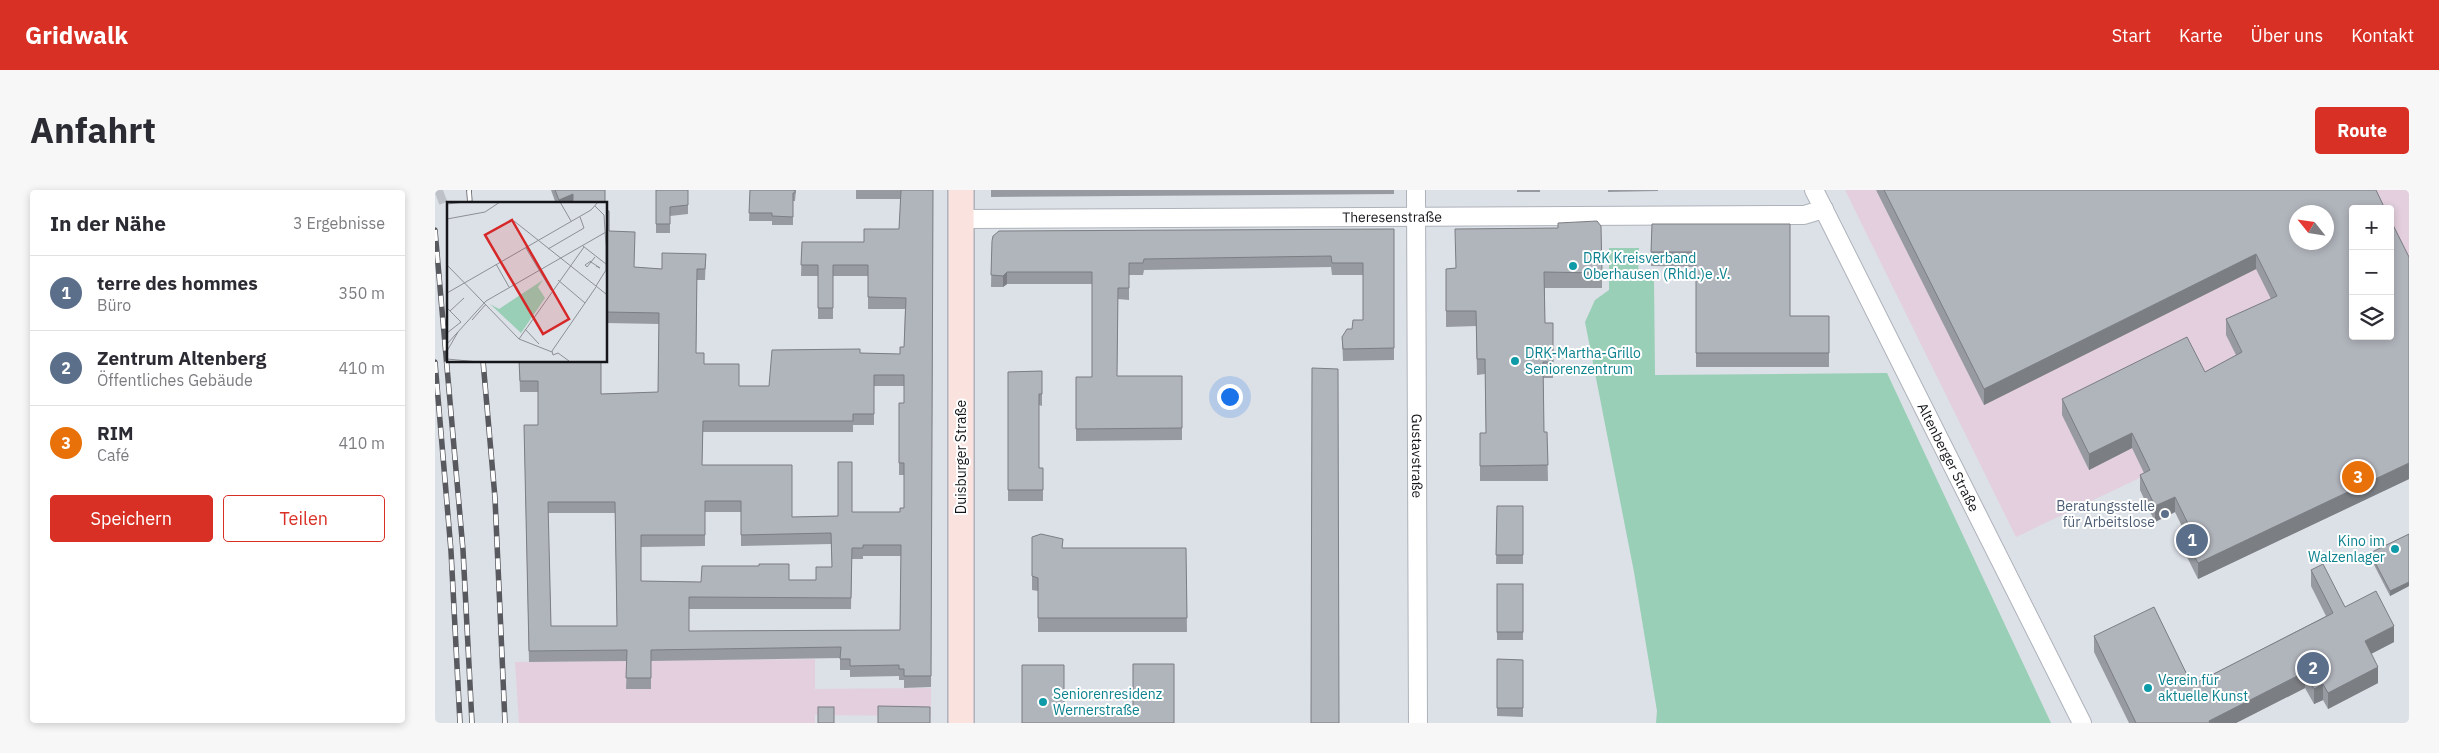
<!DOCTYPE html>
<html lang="de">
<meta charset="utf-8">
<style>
body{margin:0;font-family:"IBM Plex Sans",sans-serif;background:#f7f7f7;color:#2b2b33}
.controls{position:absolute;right:15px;top:15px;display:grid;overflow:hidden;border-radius:5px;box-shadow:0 2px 8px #0003}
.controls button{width:45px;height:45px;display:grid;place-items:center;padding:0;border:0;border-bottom:1px solid #e1e1e2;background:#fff;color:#2b2b33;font:25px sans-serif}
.compass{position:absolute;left:1854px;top:15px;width:45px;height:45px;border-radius:50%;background:#fff;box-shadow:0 2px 8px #0003;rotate:300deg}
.you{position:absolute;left:794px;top:206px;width:18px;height:18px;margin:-12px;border:4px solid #fff;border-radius:50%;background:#1a73e8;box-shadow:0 0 0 8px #1a73e833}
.badge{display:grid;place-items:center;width:32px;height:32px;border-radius:50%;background:#d93025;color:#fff;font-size:16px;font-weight:700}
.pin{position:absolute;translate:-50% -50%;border:2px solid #fff;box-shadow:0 1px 5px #0006}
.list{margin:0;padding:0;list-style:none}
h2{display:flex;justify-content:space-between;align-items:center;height:65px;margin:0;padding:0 20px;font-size:21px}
h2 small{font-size:16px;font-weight:400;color:#7c7c81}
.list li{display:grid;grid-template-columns:32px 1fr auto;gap:15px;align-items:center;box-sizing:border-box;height:75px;padding:0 20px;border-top:1px solid #e1e1e2}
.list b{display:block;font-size:19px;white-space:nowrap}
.list p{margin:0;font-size:16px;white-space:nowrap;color:#7c7c81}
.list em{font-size:16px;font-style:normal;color:#7c7c81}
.actions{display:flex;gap:10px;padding:15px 20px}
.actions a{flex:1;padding:11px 0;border:1px solid #d93025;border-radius:5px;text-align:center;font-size:18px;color:#d93025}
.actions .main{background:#d93025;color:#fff}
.icon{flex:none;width:28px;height:28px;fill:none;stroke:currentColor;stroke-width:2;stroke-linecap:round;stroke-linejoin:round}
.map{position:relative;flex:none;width:1974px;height:533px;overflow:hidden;border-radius:5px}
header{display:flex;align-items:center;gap:30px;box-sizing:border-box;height:70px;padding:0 25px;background:#d93025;color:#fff}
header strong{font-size:24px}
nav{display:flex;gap:28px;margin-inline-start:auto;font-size:18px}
.intro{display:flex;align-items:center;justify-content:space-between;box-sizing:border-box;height:120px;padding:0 30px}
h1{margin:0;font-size:35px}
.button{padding:12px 22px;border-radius:5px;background:#d93025;color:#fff;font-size:18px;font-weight:700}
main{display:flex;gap:30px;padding:0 30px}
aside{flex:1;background:#fff;border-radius:5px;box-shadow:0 2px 8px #0003}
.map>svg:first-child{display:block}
.industrial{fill:#e3cfdd;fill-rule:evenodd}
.green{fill:#99cfb6}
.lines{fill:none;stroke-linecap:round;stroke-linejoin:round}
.secondary-tunnel{stroke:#bec2c8;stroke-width:25;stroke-dasharray:25 12;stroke-linecap:butt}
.minor-casing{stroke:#aeb2ba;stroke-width:20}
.secondary-casing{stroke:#aeb2ba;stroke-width:28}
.minor{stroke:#fff;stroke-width:18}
.secondary{stroke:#fae2df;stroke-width:25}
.rail-casing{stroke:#57595e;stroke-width:5.5}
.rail{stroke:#fff;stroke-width:4;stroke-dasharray:11;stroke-linecap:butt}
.wall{fill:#979ba1;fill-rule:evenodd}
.shaded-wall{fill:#7b7e83}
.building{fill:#b0b4bb;stroke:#7b7e83;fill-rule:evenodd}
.culture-dot{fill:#0f9aa8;stroke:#fff;stroke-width:2}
.service-dot{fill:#5c6f8a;stroke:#fff;stroke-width:2}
.labels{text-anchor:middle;stroke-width:4;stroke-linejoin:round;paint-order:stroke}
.street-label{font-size:14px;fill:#151619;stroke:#fff}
.culture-label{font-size:14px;fill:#0d838f;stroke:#fff;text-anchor:start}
.service-label{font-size:14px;fill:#4e5e75;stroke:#fff;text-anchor:end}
.inset-road{fill:none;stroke:#8c8f95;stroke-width:1}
.view{fill:#d62828;fill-opacity:0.15;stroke:#d62828;stroke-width:2.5}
.inset-edge{fill:none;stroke:#151619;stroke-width:2.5}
</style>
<header>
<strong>Gridwalk</strong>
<nav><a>Start</a><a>Karte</a><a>Über uns</a><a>Kontakt</a></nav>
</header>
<div class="intro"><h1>Anfahrt</h1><a class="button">Route</a></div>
<main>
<aside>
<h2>In der Nähe<small>3 Ergebnisse</small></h2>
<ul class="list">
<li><span class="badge" style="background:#5c6f8a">1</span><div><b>terre des hommes</b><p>Büro</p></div><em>350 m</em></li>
<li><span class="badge" style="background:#5c6f8a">2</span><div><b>Zentrum Altenberg</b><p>Öffentliches Gebäude</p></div><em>410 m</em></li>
<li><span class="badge" style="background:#e8710a">3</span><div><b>RIM</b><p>Café</p></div><em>410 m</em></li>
</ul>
<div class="actions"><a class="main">Speichern</a><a>Teilen</a></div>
</aside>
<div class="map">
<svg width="1974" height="533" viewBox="0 0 1974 533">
<rect width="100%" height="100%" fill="#dce0e7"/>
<!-- industrial -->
<g class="industrial">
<path d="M1410,0H1974V159L1581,347ZM1918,19H1955V146H1918ZM1862,22H1892V52H1862Z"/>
<polygon points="380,469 380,499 496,498 496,526 380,525 380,533 84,533 80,472"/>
</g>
<!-- green -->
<polygon class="green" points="1174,58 1204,58 1203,85 1219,91 1220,185 1452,183 1616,533 1221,533 1222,521 1199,382 1150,132 1160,110 1174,100"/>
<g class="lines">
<!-- secondary-tunnel -->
<polyline class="secondary-tunnel" points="0,3 8,0"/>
<!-- minor casing -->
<g class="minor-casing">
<g id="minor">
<path id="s1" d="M981,0L983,533"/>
<path id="s2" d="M1379,0L1647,533"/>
<path id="s3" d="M526,29L1369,25L1389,19"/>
</g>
</g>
<!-- secondary casing -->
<g class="secondary-casing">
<polyline id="secondary" points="526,0 526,533"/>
</g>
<!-- minor -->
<use href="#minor" class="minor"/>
<!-- secondary -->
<use href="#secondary" class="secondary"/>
<!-- rail casing -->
<g class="rail-casing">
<g id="rail">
<polyline points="34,0 35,14"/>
<polyline points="0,40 28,360 37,533"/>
<polyline points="48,171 60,308 70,533"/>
<polyline points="0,172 16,361 25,533"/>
</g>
</g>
<!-- rail -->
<use href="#rail" class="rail"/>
</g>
<!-- wall -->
<g class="wall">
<polygon points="116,0 170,0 170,14 121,14"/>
<polygon points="221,0 253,0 253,24 235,26 235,43 221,43"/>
<polygon points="315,0 361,0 360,11 358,11 358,35 337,35 337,31 314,31"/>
<path d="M421,0H498L496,497L469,498V490H464V486L415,487V480H405V468L216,471V499H191L192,471L94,472L89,235H103V202H85L84,171L166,204L223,202L224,134L171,133V21L174,41L199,77L227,79L271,64L270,90H262L261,163L269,174L304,196H334L425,163L465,164L469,157L470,119H433V86H398V129H383V86H366L367,52H429L464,39L466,9H421ZM439,196H469V213H464V285H469V318L465,322H417L403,326L357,327L267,275L268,242H418V235H439ZM270,322H306V356L396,354L397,377L381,390L266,392L206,391V357L270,356ZM113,323H180L182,436H116ZM428,366H466L465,440L254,441V419H416L417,369H428Z"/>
<polygon points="556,0 959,0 959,4 556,7"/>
<rect x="1082" y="0" width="23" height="2"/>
<polygon points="1173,0 1223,0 1223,1 1173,2"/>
<polygon points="1441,0 1941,0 1974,67 1974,289 1763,389 1752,367 1752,352 1754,351 1740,322 1720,332 1705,300 1705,285 1709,283 1697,258 1654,280 1627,225 1627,209 1770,182 1801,165 1791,145 1791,129 1836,109 1821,79 1549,215"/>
<polygon points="1217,34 1355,34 1355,126 1394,126 1394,177 1261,177 1261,77 1216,76"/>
<polygon points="959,39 959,170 908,171 907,147 928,130 928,85 897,85 896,77 709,80 708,85 694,85 694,110 683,109 682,186 747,186 747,250 641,251 641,187 657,187 657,94 572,94 568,97 556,97 557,51"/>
<polygon points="1020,78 1167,83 1167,98 1110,98 1110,133 1118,133 1118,188 1108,188 1109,242 1112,242 1113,291 1045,291 1045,243 1051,243 1050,184 1042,185 1041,136 1011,137 1011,79"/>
<polygon points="607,181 607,216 604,215 604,278 608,278 608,311 573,311 573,182"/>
<polygon points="1062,316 1088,316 1088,374 1061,374"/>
<polygon points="1974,344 1974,396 1955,406 1935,367 1935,363"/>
<polygon points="597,347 628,358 751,358 752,442 603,442 603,401 597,400"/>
<polygon points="1876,380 1910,417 1959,452 1936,464 1943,493 1893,519 1888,510 1879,514 1870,498 1801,533 1694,533 1659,462 1659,446 1757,495 1891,426 1876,396"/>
<rect x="1062" y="394" width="26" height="56"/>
<polygon points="1062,469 1088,470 1088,527 1062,526"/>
</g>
<!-- shaded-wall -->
<g class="shaded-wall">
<polygon points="138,4 138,14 124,14 124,10"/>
<polygon points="1821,64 1821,79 1549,215 1549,199"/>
<polygon points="572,82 572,94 568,97 568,86"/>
<polygon points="1697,243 1697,258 1654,280 1654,264"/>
<polygon points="1974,273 1974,289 1763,389 1763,373"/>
<polygon points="1740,307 1740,322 1720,332 1720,316"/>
<polygon points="1974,392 1974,396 1955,406 1955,401"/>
<polygon points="1959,436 1959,452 1930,467 1930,451"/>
<polygon points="1943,477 1943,493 1893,519 1893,503"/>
<polygon points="1870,482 1870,498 1801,533 1774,533 1774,531"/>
<polygon points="1888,494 1888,510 1879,514 1879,499"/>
</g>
<!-- building -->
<g class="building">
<polygon points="120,0 170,0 170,14 138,14 138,4 124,10"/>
<polygon points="221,0 253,0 253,15 235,17 235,34 221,34"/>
<polygon points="315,0 360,0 360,3 358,3 358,27 337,26 337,23 314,23"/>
<path d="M466,0H498L496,486H469V479H464V475L415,476V469H405L406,457L216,460V488H191L192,460L94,461L89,235H103V191H85L84,171H166V204L223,202L224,123L171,122V21H174V41L200,42L199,77L227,79V63L271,64L270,79H262L261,163H269V174H304V196H334L337,160L425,159V163L465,164V157H469L471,108L433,107V75H398V118H383V75H366L367,52H429V39H464ZM439,185H469V213H464V273H469V318H465V322H417V272H403V326L357,327V275H267L268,231H418V224H439ZM270,311H306V345L396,343L397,377H381V390H354V374H324V376H267L266,392L206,391V345H270ZM113,312H180L182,436H116ZM428,355H466L465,440L254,441V407L416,408L417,358H428Z"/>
<path d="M1449,0H1941L1950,19H1918V146H1955V29L1974,67V273L1763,373L1752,352L1760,348L1740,307L1720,316L1705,285L1715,280L1697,243L1654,264L1627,209L1752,147L1770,182L1807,162L1791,129L1842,106L1821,64L1549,199ZM1862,22H1892V52H1862Z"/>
<polygon points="1162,31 1166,36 1167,83 1109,82 1110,133 1118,133 1118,172 1108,172 1109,242 1112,242 1113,275 1045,276 1045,243 1051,243 1050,169 1042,169 1041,121 1011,121 1011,79 1021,78 1020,39 1123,38 1123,33"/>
<polygon points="1217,34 1355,34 1355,126 1394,126 1394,163 1261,163 1261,62 1216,62"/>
<polygon points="959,39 959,158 908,159 907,147 912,139 917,139 918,130 928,130 928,73 897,73 896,66 709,69 708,73 694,73 694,98 683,98 682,186 747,186 747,238 641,239 641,187 657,187 657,82 572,82 568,86 556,85 557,51 558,46 564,41"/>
<polygon points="877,178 903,179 904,533 876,533"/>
<polygon points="607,181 607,204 604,204 604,278 608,278 608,300 573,300 573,182"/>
<polygon points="1062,316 1088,316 1088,365 1061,365"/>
<polygon points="606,344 628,349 627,358 751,358 752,428 603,428 603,388 597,386 597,347"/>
<polygon points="1974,344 1974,392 1955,401 1935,363"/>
<polygon points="1888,374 1910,417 1941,401 1959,436 1930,451 1943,477 1893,503 1888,494 1879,499 1870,482 1774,531 1775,533 1701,533 1659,446 1719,417 1757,495 1898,423 1876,380"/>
<rect x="1062" y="394" width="26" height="48"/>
<polygon points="1062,469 1088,470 1088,518 1062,518"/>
<polygon points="698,474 739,474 739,533 587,533 587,475 629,475 629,521 698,521"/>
<polygon points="443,516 495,517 495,533 443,533"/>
<rect x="383" y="517" width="16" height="16"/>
</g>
<!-- markers -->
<g class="culture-dot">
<circle cx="1138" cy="76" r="5"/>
<circle cx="1080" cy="171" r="5"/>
<circle cx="1960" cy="359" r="5"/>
<circle cx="1713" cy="498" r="5"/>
<circle cx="608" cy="512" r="5"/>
</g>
<circle class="service-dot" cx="1730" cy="324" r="5"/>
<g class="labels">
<!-- street labels -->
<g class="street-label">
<text dy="5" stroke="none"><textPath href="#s3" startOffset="431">Theresenstraße</textPath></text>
<text dy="5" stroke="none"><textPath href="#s1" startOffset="266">Gustavstraße</textPath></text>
<text dy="5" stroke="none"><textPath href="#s2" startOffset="299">Altenberger Straße</textPath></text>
<text transform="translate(526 267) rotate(-90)" y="5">Duisburger Straße</text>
</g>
<!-- culture labels -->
<g class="culture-label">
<text x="1148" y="73">DRK Kreisverband<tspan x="1148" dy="16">Oberhausen (Rhld.)e .V.</tspan></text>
<text x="1090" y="168">DRK-Martha-Grillo<tspan x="1090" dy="16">Seniorenzentrum</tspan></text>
<text x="1950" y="356" text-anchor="end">Kino im<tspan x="1950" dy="16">Walzenlager</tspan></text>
<text x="1723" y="495">Verein für<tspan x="1723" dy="16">aktuelle Kunst</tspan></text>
<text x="618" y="509">Seniorenresidenz<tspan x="618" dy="16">Wernerstraße</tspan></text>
</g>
<!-- service labels -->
<g class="service-label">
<text x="1720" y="321">Beratungsstelle<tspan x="1720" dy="16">für Arbeitslose</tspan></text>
</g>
</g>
<!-- overview -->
<g transform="translate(12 12)">
<rect width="160" height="160" fill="#dce0e7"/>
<path d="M96,78L91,85L98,96L74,131L43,102L52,107Z" fill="#99cfb6"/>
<path class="inset-road" d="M113,0L124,19M0,2L18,0M148,4L157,13L159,44V68L149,84M0,17L38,10L53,0M67,19L159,92M136,44L159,62M79,46L104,88M101,47L137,26L133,15M144,59L138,63L140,65L148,55M144,60L153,66L149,64M49,62L62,85M1,64L72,137L105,150M111,78L138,101M0,91L144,8L151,0M0,106L14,120L0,131M3,109L17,96M25,118L39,102M78,127L92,142M72,137L137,45M0,142L39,99L159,30M0,149L11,130M0,157L32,160M122,159L111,151L106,153L105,149L149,85"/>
<path class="view" d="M65,18L122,117L96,132L38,33Z"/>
<rect width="160" height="160" class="inset-edge"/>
</g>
</svg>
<div class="controls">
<button>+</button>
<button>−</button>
<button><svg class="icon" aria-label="layers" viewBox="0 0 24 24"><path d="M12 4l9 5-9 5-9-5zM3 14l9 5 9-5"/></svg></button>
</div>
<svg class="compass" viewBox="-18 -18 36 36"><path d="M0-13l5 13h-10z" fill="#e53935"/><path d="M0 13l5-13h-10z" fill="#7c7c81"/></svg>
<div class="you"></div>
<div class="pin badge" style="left:1757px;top:350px;background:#5c6f8a">1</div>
<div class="pin badge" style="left:1878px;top:478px;background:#5c6f8a">2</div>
<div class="pin badge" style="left:1923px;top:287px;background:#e8710a">3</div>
</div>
</main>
